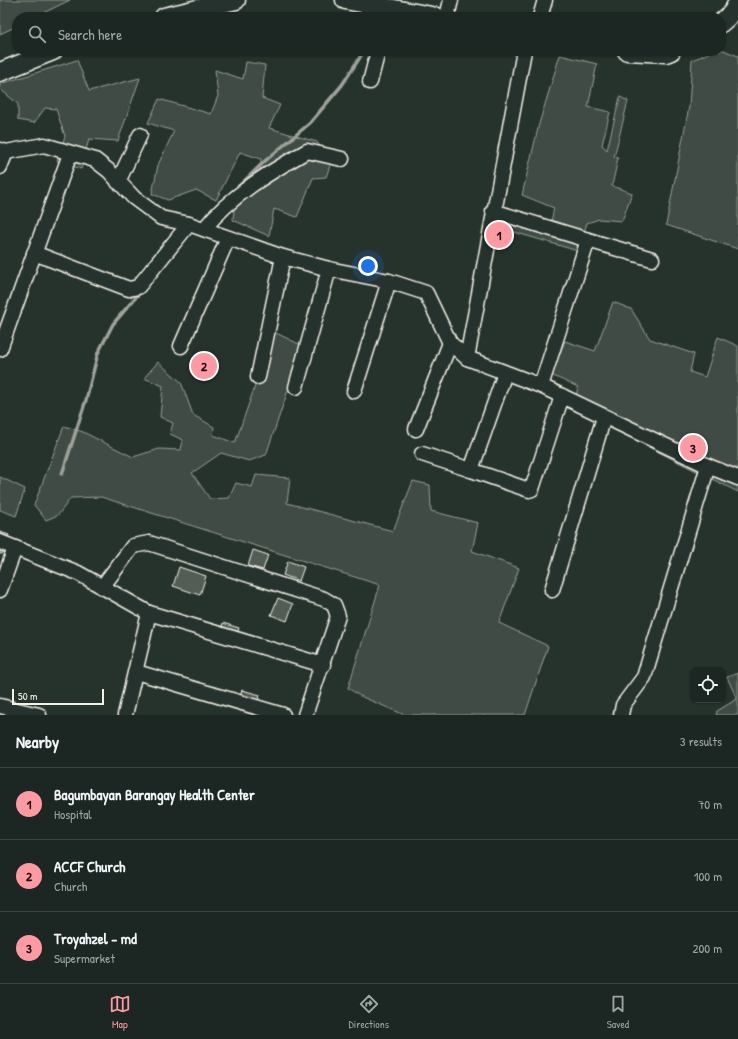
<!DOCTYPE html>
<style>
body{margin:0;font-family:"Patrick Hand",sans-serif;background:#29322f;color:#f1f3f6}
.controls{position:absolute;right:12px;bottom:12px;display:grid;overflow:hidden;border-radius:8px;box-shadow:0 1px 3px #0004}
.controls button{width:36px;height:36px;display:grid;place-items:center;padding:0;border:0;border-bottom:1px solid #3a4340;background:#1c2622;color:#f1f3f6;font:20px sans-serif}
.scale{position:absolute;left:12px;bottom:10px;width:92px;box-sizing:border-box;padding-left:4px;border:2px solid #f4f1e8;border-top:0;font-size:11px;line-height:14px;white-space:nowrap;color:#f4f1e8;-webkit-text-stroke:3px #26332d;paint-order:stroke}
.you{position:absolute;left:368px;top:266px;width:14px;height:14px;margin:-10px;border:3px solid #fff;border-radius:50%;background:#1a73e8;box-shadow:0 0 0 6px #1a73e833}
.badge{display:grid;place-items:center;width:26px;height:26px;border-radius:50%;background:#ff9aa2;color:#111;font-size:13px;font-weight:700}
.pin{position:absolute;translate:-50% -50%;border:2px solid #fff;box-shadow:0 1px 4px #0006}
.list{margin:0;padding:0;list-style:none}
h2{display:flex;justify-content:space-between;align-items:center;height:52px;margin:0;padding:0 16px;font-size:17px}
h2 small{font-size:13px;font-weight:400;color:#a0a5a5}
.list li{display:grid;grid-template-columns:26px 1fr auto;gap:12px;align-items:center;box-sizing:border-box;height:72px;padding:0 16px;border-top:1px solid #3a4340}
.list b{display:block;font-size:15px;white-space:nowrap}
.list p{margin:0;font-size:13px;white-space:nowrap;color:#a0a5a5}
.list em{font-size:13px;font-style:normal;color:#a0a5a5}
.icon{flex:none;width:22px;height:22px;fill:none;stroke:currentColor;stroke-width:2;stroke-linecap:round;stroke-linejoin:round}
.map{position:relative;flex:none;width:738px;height:715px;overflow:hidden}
.search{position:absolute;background:#1c2622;box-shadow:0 1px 3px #0004;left:12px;right:12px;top:12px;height:44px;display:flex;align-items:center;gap:10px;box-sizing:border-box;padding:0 14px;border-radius:16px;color:#a0a5a5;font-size:15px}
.sheet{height:268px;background:#1c2622}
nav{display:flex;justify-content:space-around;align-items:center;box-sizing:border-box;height:56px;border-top:1px solid #3a4340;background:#1c2622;font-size:11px;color:#a0a5a5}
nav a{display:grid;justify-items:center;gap:2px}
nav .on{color:#ff9aa2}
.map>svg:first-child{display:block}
.green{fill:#414b45;stroke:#9a9e96}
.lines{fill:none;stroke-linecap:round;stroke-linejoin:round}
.stream{stroke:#9fa39b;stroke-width:3.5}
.building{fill:#525c55;stroke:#f4f1e8}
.minor-casing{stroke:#f4f1e8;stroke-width:17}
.major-casing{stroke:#f4f1e8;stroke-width:21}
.minor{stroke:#26332d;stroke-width:14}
.major{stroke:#26332d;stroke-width:18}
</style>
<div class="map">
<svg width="738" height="715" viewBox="0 0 738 715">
<rect width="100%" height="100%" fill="#26332d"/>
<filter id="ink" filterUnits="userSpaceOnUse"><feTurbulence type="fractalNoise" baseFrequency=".025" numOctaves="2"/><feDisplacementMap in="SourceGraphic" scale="8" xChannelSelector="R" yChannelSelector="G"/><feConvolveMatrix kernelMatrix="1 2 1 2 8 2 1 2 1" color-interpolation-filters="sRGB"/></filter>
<g filter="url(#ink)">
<!-- green -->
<g class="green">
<polygon points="0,0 70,0 35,17 17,17 17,26 0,34"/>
<polygon points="721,49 738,56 738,249 666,225 689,107 692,60 714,51 721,51"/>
<polygon points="560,55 597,64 588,107 610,112 602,145 607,150 620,97 628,101 614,157 618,158 612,186 632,193 622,221 599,219 587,223 578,251 497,227 497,216 549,231 554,208 522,195 539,124"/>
<polygon points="77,60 89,91 140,78 118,141 89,139 81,169 57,161 65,136 56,109 45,108 34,123 18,120 18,104 0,89 0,84"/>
<polygon points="246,62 265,65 262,98 280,105 269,128 317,142 331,163 326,177 313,178 297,217 274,209 269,236 233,220 235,201 260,174 261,159 240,152 216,200 196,190 168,200 152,194 158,165 174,131 148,123 159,99 211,114 218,96 215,70 243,79"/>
<polygon points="613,302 631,309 650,339 694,354 690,372 705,377 718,337 738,346 738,492 573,409 578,387 551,375 565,341 595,351"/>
<polygon points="274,332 303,346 266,455 249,461 221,453 192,473 210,499 229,498 236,483 252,487 256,475 290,478 287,503 393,531 413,481 430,485 431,511 478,523 472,551 519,568 499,623 548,646 525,715 405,715 360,696 348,688 380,585 101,497 71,498 58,515 46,520 34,505 64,426 83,432 133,457 159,449 181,450 183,440 170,434 173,423 160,417 163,386 144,378 158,362 181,382 193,415 214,427 213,435 235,443"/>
<polygon points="0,477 25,489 16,516 0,510"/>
<polygon points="738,673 738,715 716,715 717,711 737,699 727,677"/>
</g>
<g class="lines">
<!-- stream -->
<g class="stream">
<polyline points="238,187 265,161 310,123 342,85 364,51"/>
<polyline points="62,474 86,400 98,353 113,324 141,291"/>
</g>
</g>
<!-- building -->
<g class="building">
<polygon points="0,532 9,535 2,554 0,554"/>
<polygon points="253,550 268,555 263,570 248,566"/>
<polygon points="288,561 304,567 299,581 283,575"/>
<polygon points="179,567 206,576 200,595 173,586"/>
<polygon points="278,598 293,604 287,621 271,615"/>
<polygon points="223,623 239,628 233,644 218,638"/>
<polygon points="242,690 260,695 255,712 237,707"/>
</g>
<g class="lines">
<!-- minor casing -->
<g class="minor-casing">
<g id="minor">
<polyline points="447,17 451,0"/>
<polyline points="540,17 545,0"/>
<polyline points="370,82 378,51"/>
<polyline points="0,150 6,152 44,145 95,160 109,171 134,198 161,218 189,224 283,257 329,269 389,281 426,293 450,343 467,358 541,386 708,466 738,478"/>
<polyline points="0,167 6,152"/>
<polyline points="118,182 140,135"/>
<polyline points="493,211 588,240 541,386"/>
<path d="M204,229C231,195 270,172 307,151L342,159"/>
<polyline points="588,240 652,259"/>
<polyline points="34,253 129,289 138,287 189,224"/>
<polyline points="181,346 228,238"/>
<polyline points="0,349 70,154"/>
<polyline points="467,358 524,51"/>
<polyline points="505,373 471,470 529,490 532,489 562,396"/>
<polyline points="258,377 283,257"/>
<polyline points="296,387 329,269"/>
<polyline points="354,391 389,281"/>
<polyline points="416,429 450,343"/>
<polyline points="422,454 471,470"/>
<polyline points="0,542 78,573 149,613 323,665"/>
<polyline points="102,587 133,546 149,543 324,599 334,605 338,616 305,715"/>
<polyline points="0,590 15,548"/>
<polyline points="552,590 604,417"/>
<polyline points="136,672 283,715"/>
<polyline points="0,706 39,715"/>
<polyline points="125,715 149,613"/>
<polyline points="621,715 623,705 644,677 708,466"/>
</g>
</g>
<!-- major casing -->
<g class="major-casing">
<g id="major">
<polyline points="345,0 437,17"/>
<polyline points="164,17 236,0"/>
<polyline points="721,23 732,13 738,2"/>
<polyline points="627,51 666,53 671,51"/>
<polyline points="0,72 53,51"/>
</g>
</g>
<!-- minor -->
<use href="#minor" class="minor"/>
<!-- major -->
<use href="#major" class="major"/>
</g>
</g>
</svg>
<div class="controls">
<button><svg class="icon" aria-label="locate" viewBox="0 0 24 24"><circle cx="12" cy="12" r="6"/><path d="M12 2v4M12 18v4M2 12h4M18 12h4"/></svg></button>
</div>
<div class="scale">50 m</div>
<div class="you"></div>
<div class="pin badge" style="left:499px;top:235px">1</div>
<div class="pin badge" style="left:204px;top:366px">2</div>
<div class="pin badge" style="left:693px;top:448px">3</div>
<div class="search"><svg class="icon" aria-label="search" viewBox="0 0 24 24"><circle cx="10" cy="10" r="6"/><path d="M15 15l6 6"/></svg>Search here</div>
</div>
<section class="sheet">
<h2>Nearby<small>3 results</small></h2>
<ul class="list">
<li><span class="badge">1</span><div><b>Bagumbayan Barangay Health Center</b><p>Hospital</p></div><em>70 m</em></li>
<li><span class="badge">2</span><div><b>ACCF Church</b><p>Church</p></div><em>100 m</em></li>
<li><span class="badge">3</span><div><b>Troyahzel - md</b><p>Supermarket</p></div><em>200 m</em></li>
</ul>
</section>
<nav>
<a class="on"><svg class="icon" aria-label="map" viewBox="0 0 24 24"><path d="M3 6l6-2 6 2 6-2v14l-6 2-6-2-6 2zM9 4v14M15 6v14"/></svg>Map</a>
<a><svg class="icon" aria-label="directions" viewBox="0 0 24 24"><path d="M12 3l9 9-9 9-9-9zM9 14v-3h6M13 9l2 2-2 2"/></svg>Directions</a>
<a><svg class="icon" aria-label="saved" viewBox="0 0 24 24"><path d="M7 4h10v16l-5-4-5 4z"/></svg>Saved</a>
</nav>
